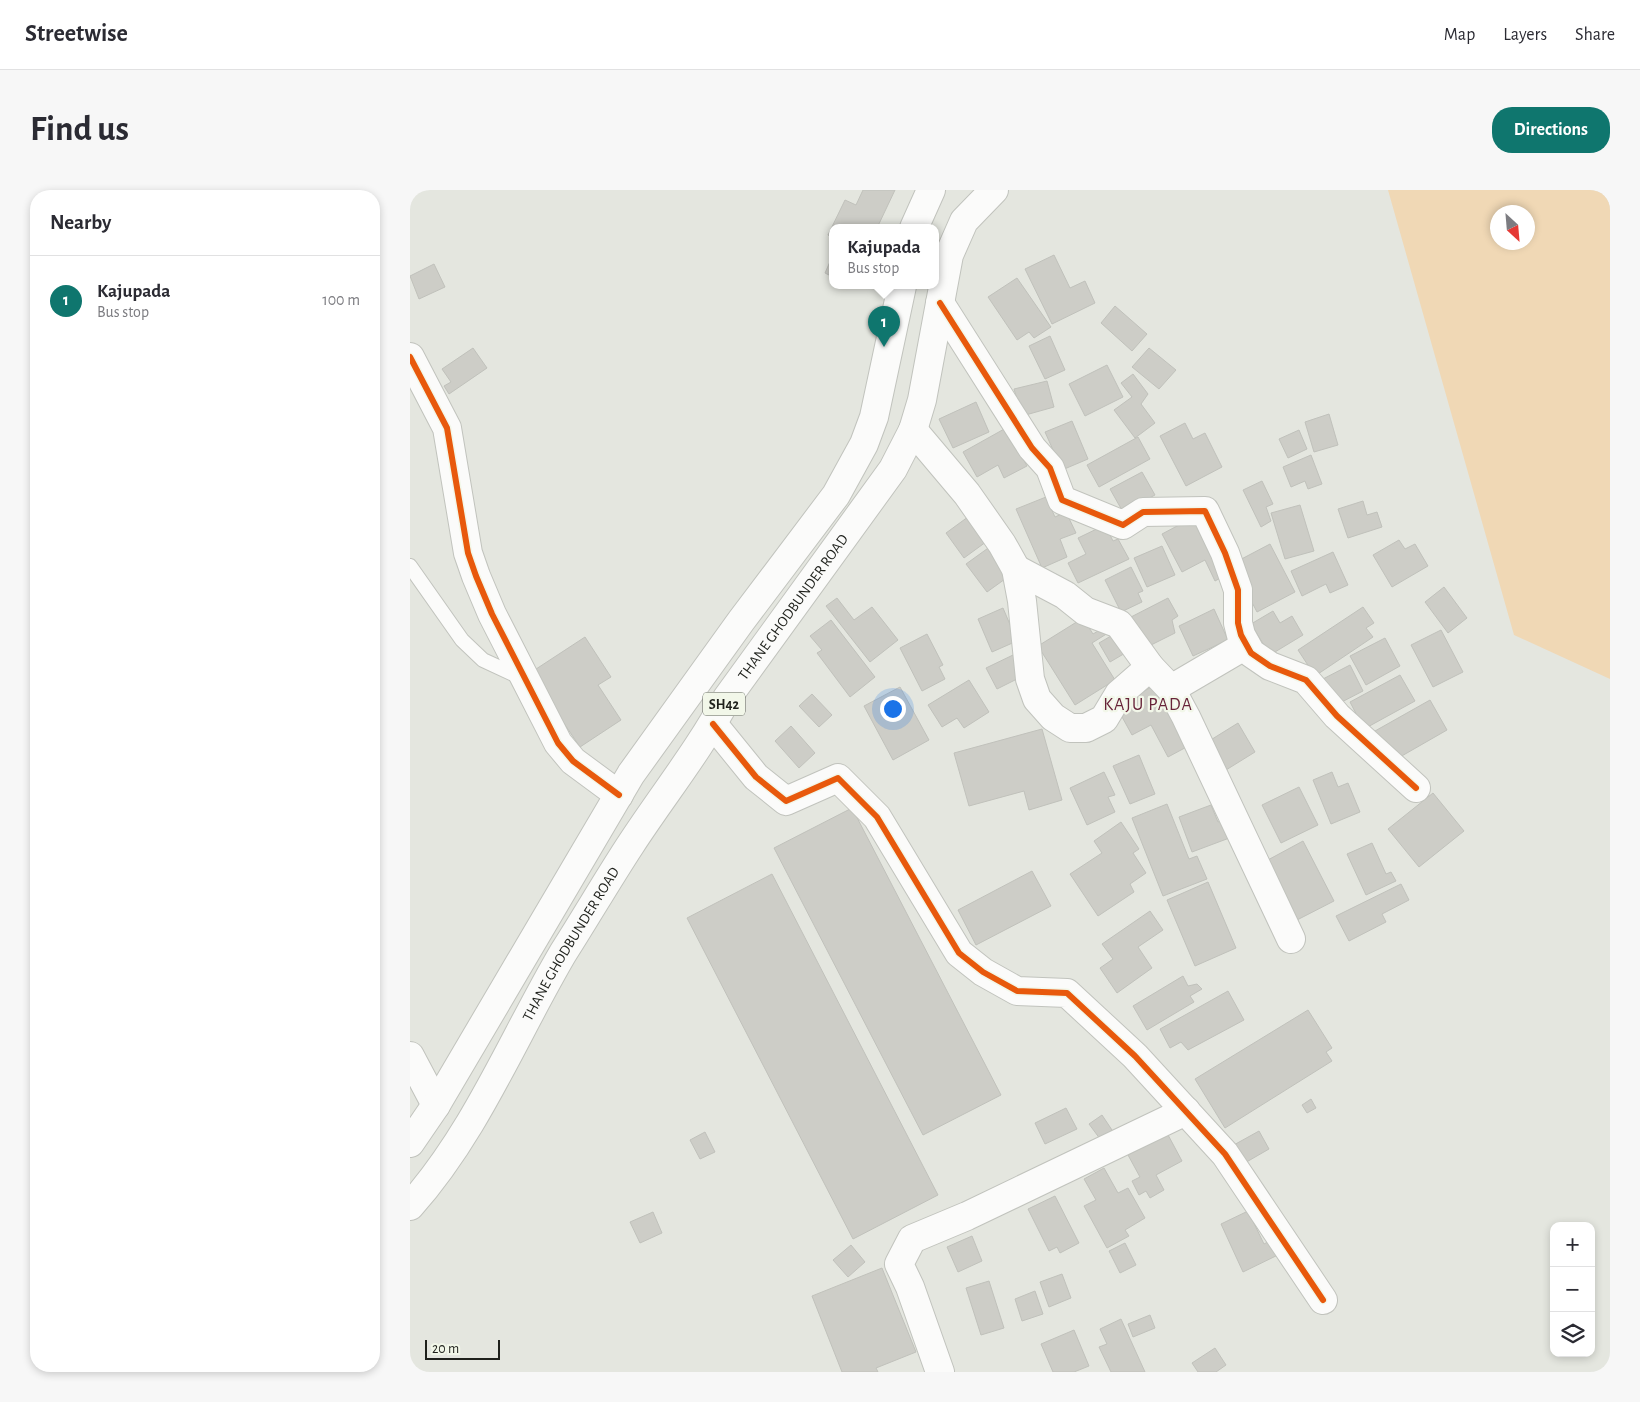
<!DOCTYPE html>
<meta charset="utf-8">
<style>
body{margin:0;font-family:"Alegreya Sans",sans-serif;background:#f7f7f7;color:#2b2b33}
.controls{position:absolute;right:15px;bottom:15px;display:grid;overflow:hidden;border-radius:10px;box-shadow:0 2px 8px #0003}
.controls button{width:45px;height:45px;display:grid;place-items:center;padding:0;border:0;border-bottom:1px solid #e1e1e2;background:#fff;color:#2b2b33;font:25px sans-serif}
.compass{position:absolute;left:1080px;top:15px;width:45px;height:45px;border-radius:50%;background:#fff;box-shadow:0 2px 8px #0003;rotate:154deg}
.scale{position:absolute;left:15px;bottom:12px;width:75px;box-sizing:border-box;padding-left:5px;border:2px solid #1f211c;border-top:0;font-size:14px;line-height:18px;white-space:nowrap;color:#1f211c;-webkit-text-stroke:4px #f2f7e9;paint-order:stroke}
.you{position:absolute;left:482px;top:518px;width:18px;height:18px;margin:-12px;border:4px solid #fff;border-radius:50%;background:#1a73e8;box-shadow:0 0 0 8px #1a73e833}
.badge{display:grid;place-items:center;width:32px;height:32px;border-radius:50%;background:#0f766e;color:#fff;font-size:16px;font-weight:700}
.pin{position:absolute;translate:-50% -41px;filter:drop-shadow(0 1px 2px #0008)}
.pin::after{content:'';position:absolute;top:26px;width:18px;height:15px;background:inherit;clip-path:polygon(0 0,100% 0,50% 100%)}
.popup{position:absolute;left:419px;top:34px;width:110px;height:65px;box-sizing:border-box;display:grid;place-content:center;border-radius:10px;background:#fff;filter:drop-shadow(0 1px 4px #0005);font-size:16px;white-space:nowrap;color:#7c7c81}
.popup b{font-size:19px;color:#2b2b33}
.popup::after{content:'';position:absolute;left:50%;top:100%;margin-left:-10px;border:10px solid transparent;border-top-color:#fff}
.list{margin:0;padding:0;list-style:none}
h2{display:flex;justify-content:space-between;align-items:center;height:65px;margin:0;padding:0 20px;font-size:21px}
h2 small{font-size:16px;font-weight:400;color:#7c7c81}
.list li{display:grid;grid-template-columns:32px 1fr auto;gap:15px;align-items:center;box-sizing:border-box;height:90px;padding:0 20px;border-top:1px solid #e1e1e2}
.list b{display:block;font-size:19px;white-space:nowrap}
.list p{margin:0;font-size:16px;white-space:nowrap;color:#7c7c81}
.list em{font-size:16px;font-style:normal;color:#7c7c81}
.icon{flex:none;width:28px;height:28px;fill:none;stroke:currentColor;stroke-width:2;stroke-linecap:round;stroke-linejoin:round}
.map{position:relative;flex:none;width:1200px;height:1182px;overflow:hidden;border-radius:20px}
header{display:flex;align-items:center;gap:30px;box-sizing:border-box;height:70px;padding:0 25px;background:#fff;border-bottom:1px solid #e1e1e2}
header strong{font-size:24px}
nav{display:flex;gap:28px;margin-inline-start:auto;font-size:18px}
.intro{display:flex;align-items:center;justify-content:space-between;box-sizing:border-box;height:120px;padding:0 30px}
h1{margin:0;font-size:35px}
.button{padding:12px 22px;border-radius:20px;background:#0f766e;color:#fff;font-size:18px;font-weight:700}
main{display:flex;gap:30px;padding:0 30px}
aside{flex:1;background:#fff;border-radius:20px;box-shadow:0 2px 8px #0003}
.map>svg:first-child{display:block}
.green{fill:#f0d8b5;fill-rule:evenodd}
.building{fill:#cdcdc7;stroke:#c0c1bb}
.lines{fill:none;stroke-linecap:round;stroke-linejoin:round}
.lane-casing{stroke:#c1c3bd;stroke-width:16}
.street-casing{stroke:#c1c3bd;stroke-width:30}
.primary-casing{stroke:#c1c3bd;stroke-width:30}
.lane{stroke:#fbfbfa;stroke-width:14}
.street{stroke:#fbfbfa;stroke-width:28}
.primary{stroke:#fbfbfa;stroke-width:28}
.cycleway-casing{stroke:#f2f7e9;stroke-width:9}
.cycleway{stroke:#e8590c;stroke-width:6}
.labels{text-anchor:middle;stroke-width:4.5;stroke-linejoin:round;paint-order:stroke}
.shield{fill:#f2f7e9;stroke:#5e615a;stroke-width:1}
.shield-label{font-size:14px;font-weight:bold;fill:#1f211c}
.street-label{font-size:15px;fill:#1f211c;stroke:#f2f7e9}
.quarter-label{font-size:18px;letter-spacing:1px;fill:#672339;stroke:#f2f7e9}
</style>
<header>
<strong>Streetwise</strong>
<nav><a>Map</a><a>Layers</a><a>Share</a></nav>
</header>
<div class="intro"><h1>Find us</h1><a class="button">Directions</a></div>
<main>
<aside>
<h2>Nearby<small></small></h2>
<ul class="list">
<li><span class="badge">1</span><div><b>Kajupada</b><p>Bus stop</p></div><em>100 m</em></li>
</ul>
</aside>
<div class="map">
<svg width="1200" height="1182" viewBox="0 0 1200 1182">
<rect width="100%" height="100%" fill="#e4e6df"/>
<!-- green -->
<path class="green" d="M978,0H1200V489L1104,445ZM1088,22H1118V52H1088Z"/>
<!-- building -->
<g class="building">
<polygon points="453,0 485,0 467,38 423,38 423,48 418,45 435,10 446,15"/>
<polygon points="423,65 423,87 415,83"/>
<polygon points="644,65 660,98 675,91 685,113 642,134 615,79"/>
<polygon points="24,74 35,97 9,109 0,86"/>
<polygon points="607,88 641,137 624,148 619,142 607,150 578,107"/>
<polygon points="705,116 737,144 722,161 691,133"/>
<polygon points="640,146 655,180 635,189 619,156"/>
<polygon points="63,158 77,178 39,204 34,196 41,192 32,179"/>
<polygon points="739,158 766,180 749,199 722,177"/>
<polygon points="697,175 713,207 675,226 659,194"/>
<polygon points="723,184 738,204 731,214 745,233 725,248 704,220 722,207 711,193"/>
<polygon points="637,191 644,217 612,226 604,199"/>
<polygon points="566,212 579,242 543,258 529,229"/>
<polygon points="919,224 928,255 904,262 895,232"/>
<polygon points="662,231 678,269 652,280 635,242"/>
<polygon points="775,233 783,249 795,243 812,277 776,296 750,246"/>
<polygon points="596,238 617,276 594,288 588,275 567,287 553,262"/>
<polygon points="889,240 897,259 878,268 869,249"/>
<polygon points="728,247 740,269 689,297 677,275"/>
<polygon points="901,265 912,294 898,299 895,291 881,297 873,277"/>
<polygon points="732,282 745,305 713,322 700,299"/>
<polygon points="852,291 863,314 856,317 861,331 851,337 833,300"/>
<polygon points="636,307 645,327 656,322 666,343 650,349 657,367 632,378 606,319"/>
<polygon points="953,311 957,325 967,322 972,337 938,348 928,319"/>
<polygon points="890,315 904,361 875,369 861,323"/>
<polygon points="562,324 580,349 554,368 536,343"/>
<polygon points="786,326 816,385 805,391 795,370 772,382 752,344"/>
<polygon points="695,335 703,351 708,349 719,369 668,393 658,373 676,364 668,348"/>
<polygon points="989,350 995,359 1005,354 1018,376 982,397 963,365"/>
<polygon points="860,354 885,402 847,422 822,374"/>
<polygon points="581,356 602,384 577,402 556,374"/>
<polygon points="752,356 765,385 737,397 724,368"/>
<polygon points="923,362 938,395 920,403 916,394 892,406 881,381"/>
<polygon points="721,377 733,401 728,403 732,412 711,422 695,390"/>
<polygon points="1034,397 1057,428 1038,443 1015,412"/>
<polygon points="427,408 444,430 462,417 488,450 460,472 416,416"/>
<polygon points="758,408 768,426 762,430 765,443 735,458 719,428"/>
<polygon points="953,417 964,433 956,438 963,447 905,486 888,460"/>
<polygon points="593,418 607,451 582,462 568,429"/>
<polygon points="804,419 818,450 783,466 769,436"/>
<polygon points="863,421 870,433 882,426 893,445 860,465 841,434"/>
<polygon points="673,428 683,444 695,437 698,443 682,453 705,490 665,515 628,456"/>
<polygon points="421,430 465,487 440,507 407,463 412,460 400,446"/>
<polygon points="1031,440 1053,482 1023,497 1001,455"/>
<polygon points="706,443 717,462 700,472 689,453"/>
<polygon points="517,444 533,475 529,477 535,489 512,501 490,458"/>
<polygon points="175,447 201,487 188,495 211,530 170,557 120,483"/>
<polygon points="975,448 990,476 956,495 940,466"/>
<polygon points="603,465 617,493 609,488 587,499 576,478"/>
<polygon points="940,475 953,501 924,516 911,490"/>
<polygon points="990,485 1005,511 954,539 940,512"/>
<polygon points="559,490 579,522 554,538 547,528 532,537 518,515"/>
<polygon points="751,492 784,553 758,567 741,535 722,545 706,516"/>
<polygon points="490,497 519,550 483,570 454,516"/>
<polygon points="402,504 422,525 409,537 389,516"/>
<polygon points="1020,510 1037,540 983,571 965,541"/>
<polygon points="828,533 845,562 816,580 799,551"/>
<polygon points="381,536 405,563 389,578 365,551"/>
<polygon points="632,539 652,610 619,620 614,601 559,616 544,563"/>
<polygon points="729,565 745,604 720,614 703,576"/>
<polygon points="694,582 705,605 698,607 705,622 677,635 660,598"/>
<polygon points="922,582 928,597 938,593 950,622 921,634 903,590"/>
<polygon points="889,597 908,635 871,653 852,615"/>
<polygon points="1023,603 1054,641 1009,677 978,639"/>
<polygon points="757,614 779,669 787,666 797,689 753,706 722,628"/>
<polygon points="801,615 808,632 816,629 822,647 782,662 769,627"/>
<polygon points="442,618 591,905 513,945 364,658"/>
<polygon points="711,632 729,659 723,663 736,683 720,694 724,702 688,726 660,684 692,663 684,651"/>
<polygon points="893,651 924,711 887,730 856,671"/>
<polygon points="962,653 976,684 981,682 986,691 956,705 937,664"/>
<polygon points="622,681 641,716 566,755 548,720"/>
<polygon points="362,684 528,1005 443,1049 277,728"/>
<polygon points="798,692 826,758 785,776 757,710"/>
<polygon points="991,694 999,710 972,724 976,732 939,751 926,726"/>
<polygon points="740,721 753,740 728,757 742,778 707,803 690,778 703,769 692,754"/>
<polygon points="773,786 778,796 787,794 792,799 780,806 784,812 737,840 723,816"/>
<polygon points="818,801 834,830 778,860 771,852 760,858 750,839"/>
<polygon points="898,820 922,858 916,862 922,871 815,938 785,889"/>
<polygon points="901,909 906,918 897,923 892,915"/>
<polygon points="656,918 667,939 635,954 625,933"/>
<polygon points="692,925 708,949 696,957 679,934"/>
<polygon points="849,941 859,959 833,974 822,956"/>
<polygon points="295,942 305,962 290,969 280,950"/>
<polygon points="757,943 772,971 746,985 754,1000 740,1008 736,1001 729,1005 722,991 730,987 718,965"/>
<polygon points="694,978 708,1003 718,998 735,1028 715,1040 719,1046 697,1058 674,1016 686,1010 674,989"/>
<polygon points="645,1006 669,1053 650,1063 647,1057 639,1061 618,1019"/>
<polygon points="838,1021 854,1054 865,1048 872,1063 833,1082 811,1034"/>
<polygon points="243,1022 252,1043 230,1053 220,1032"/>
<polygon points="562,1046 572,1071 548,1082 537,1057"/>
<polygon points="715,1053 726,1075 710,1083 699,1061"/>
<polygon points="441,1055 455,1072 438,1087 423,1070"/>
<polygon points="472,1078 506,1162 466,1178 468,1182 432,1182 402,1106"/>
<polygon points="652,1084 661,1108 639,1117 630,1092"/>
<polygon points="579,1091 594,1138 571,1145 556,1098"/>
<polygon points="625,1101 633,1124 612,1131 605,1109"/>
<polygon points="740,1125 745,1138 723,1147 718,1134"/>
<polygon points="711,1129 735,1182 701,1182 689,1157 697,1154 690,1139"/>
<polygon points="664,1140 679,1176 664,1182 643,1182 631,1154"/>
<polygon points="805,1158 816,1175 806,1182 788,1182 782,1173"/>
</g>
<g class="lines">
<!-- lane casing -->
<g class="lane-casing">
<polyline id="lane" points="0,376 52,450 73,470 112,488"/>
</g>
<!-- street casing -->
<g class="street-casing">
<g id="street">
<polyline points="530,113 622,258 640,278 652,310 713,335 733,322 795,321 815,363 828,400 828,433 831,445 841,463 860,476 896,490 927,526 1006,598"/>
<polyline points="0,167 37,238 58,363 66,386 82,424 148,553 163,571 209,605"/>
<polyline points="503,240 557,304 592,354 606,379 612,411 620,489 627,509 643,527 660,538 676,538 694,529 709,504 740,477"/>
<polyline points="606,379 655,405 675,421 709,434 740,477 761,499 776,527 881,749"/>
<polyline points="761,499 836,455"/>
<polyline points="303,534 346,587 376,611 428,588 467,627 549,763 573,782 607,801 657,803 725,866 815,964 913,1110"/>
<polyline points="0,866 26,915"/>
<polyline points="530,1182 500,1097 489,1074 502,1049 557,1026 776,921"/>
</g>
</g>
<!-- primary casing -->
<g class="primary-casing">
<g id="primary">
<polyline points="504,38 521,0"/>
<polyline points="0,953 26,915 221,584 331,431 426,305 454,254 464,227 492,96"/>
<path id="s1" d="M0,1016C66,942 103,848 153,763C176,727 198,689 221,654C253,605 290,559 317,508L483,279L503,240L512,210L539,65L554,31L584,0"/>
</g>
</g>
<!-- lane -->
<use href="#lane" class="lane"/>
<!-- street -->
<use href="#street" class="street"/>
<!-- primary -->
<use href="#primary" class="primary"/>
<!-- cycleway casing -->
<g class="cycleway-casing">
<g id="cycleway">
<polyline points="530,113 622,258 640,278 652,310 713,335 733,322 795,321 815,363 828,400 828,433 831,445 841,463 860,476 896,490 927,526 1006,598"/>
<polyline points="0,167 37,238 58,363 66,386 82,424 148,553 163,571 209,605"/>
<polyline points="303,534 346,587 376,611 428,588 467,627 549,763 573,782 607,801 657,803 725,866 815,964 913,1110"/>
</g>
</g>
<!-- cycleway -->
<use href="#cycleway" class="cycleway"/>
</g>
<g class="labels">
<!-- shield labels -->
<rect class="shield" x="293" y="502.5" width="42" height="23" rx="4"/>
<g class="shield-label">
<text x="314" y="519">SH42</text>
</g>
<!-- street labels -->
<g class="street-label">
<text dy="5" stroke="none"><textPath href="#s1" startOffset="712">THANE GHODBUNDER ROAD</textPath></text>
<text dy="5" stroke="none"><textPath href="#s1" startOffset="308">THANE GHODBUNDER ROAD</textPath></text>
</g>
<!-- quarter labels -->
<g class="quarter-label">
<text x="738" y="520">KAJU PADA</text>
</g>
</g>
</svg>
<div class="controls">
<button>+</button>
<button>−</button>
<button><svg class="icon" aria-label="layers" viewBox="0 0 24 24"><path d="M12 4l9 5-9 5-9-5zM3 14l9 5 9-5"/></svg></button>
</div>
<svg class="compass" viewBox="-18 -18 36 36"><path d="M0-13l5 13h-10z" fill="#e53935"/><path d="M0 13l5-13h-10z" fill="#7c7c81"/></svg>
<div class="scale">20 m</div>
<div class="you"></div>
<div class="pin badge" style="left:474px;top:157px">1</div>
<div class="popup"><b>Kajupada</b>Bus stop</div>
</div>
</main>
